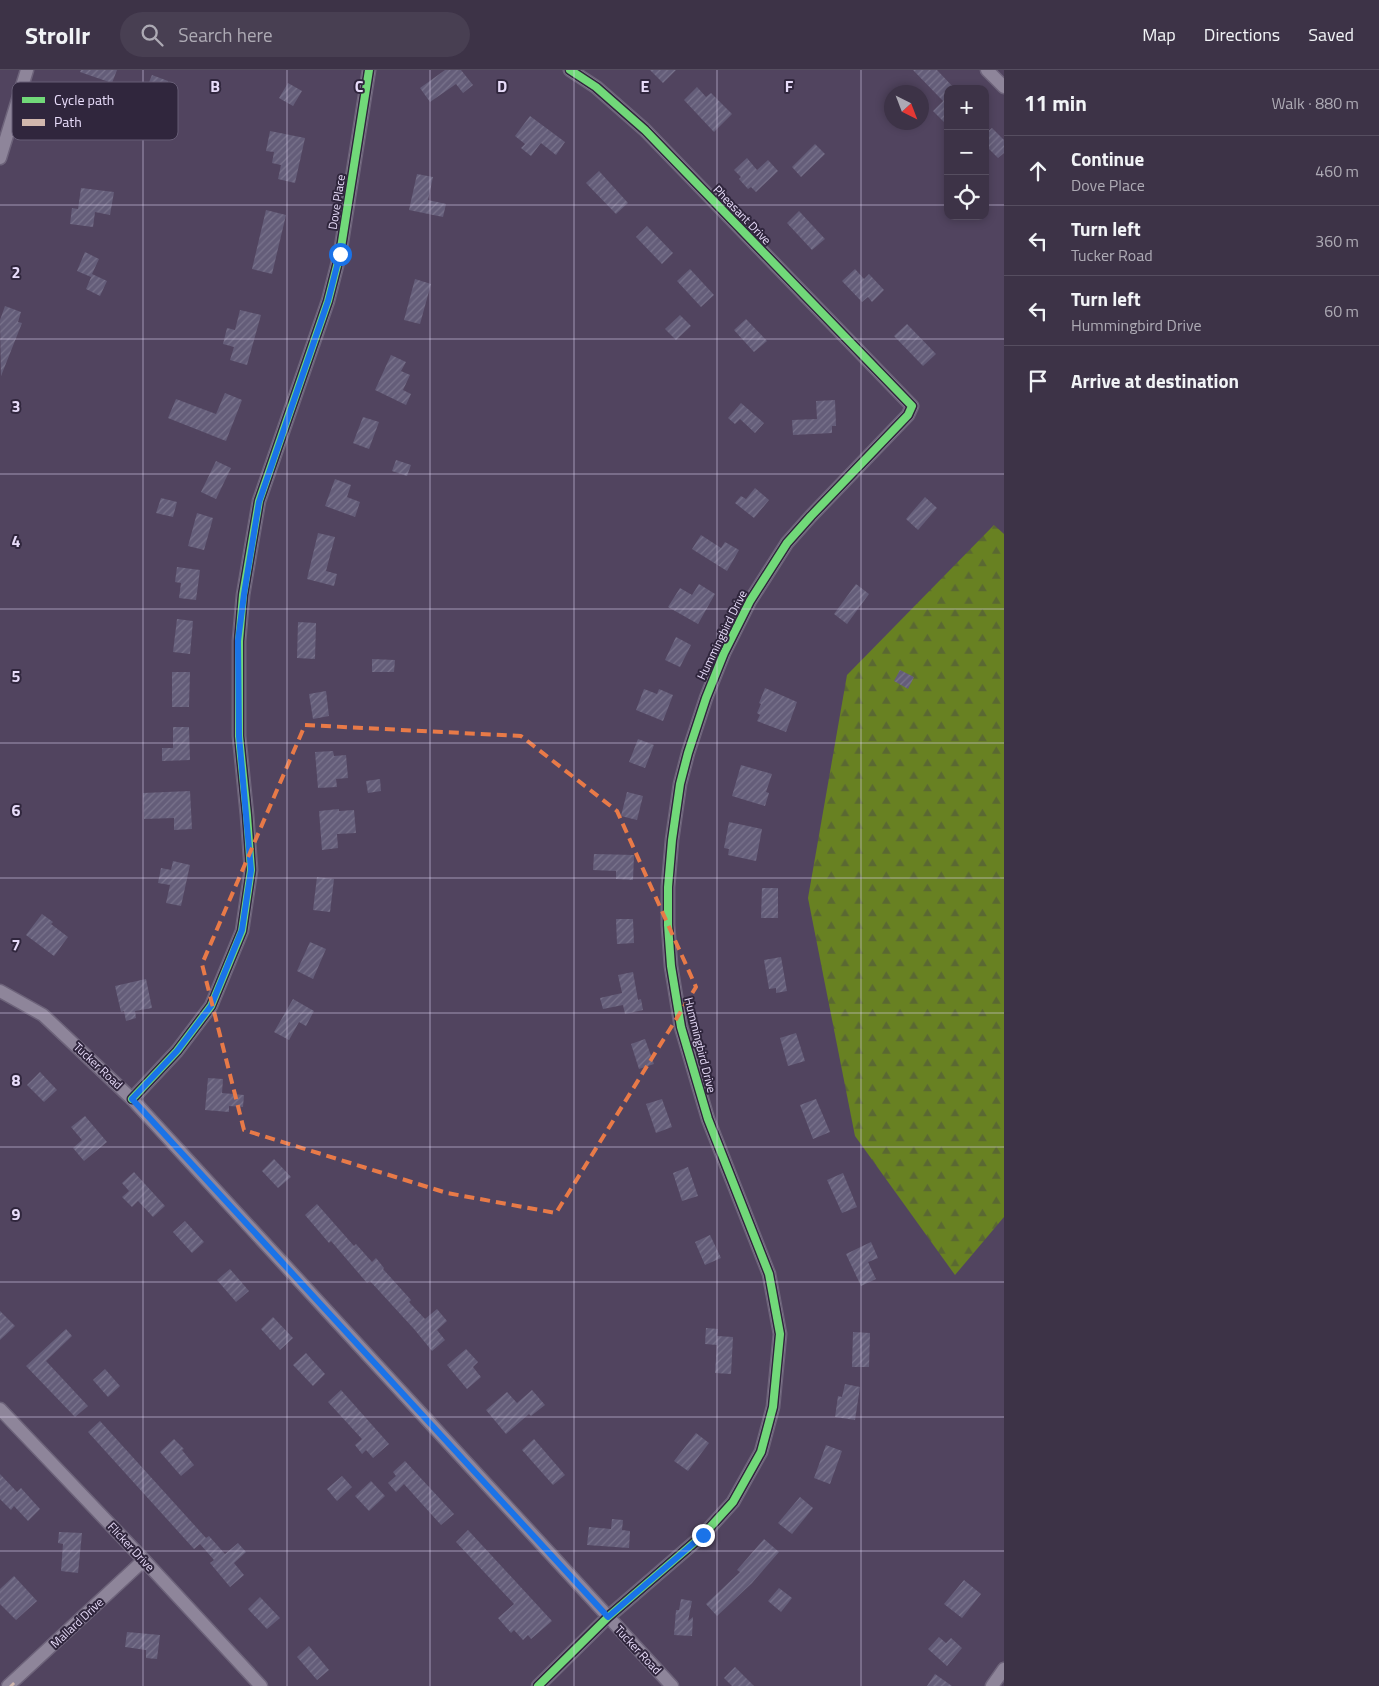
<!DOCTYPE html>
<meta charset="utf-8">
<style>
body{margin:0;font-family:"Titillium Web",sans-serif;background:#483f52;color:#f1f3f6}
.controls{position:absolute;right:15px;top:15px;display:grid;overflow:hidden;border-radius:10px;box-shadow:0 2px 8px #0003}
.controls button{width:45px;height:45px;display:grid;place-items:center;padding:0;border:0;border-bottom:1px solid #564e60;background:#3d3347;color:#f1f3f6;font:25px sans-serif}
.compass{position:absolute;left:884px;top:15px;width:45px;height:45px;border-radius:50%;background:#3d3347;box-shadow:0 2px 8px #0003;rotate:138deg}
.stop{position:absolute;width:15px;height:15px;margin:-11px;border:4px solid #1a73e8;border-radius:50%;background:#fff}
.stop.end{background:#1a73e8;border-color:#fff;box-shadow:0 1px 5px #0008}
.list{margin:0;padding:0;list-style:none}
h2{display:flex;justify-content:space-between;align-items:center;height:65px;margin:0;padding:0 20px;font-size:21px}
h2 small{font-size:16px;font-weight:400;color:#adaab4}
.list li{display:grid;grid-template-columns:32px 1fr auto;gap:15px;align-items:center;box-sizing:border-box;height:70px;padding:0 20px;border-top:1px solid #564e60}
.list b{display:block;font-size:19px;white-space:nowrap}
.list p{margin:0;font-size:16px;white-space:nowrap;color:#adaab4}
.list em{font-size:16px;font-style:normal;color:#adaab4}
.icon{flex:none;width:28px;height:28px;fill:none;stroke:currentColor;stroke-width:2;stroke-linecap:round;stroke-linejoin:round}
.map{position:relative;flex:none;width:1004px;height:1616px;overflow:hidden}
header{display:flex;align-items:center;gap:30px;box-sizing:border-box;height:70px;padding:0 25px;background:#3d3347;border-bottom:1px solid #564e60}
header strong{font-size:24px}
nav{display:flex;gap:28px;margin-inline-start:auto;font-size:18px}
.search{width:350px;height:45px;background:#483f52;display:flex;align-items:center;gap:12px;box-sizing:border-box;padding:0 18px;border-radius:28px;color:#adaab4;font-size:19px}
main{display:flex}
aside{flex:1;background:#3d3347}
.map>svg:first-child{display:block}
.forest{fill:url(#forest-firs)}
.building{fill:url(#building-hatch)}
.lines{fill:none;stroke-linecap:round;stroke-linejoin:round}
.minor-casing{stroke:#6d637a;stroke-width:15}
.minor{stroke:#8e859a;stroke-width:12}
.quiet{stroke:#d1b7ad;stroke-width:6;stroke-dasharray:12 6;stroke-linecap:butt}
.cycleway-casing{stroke:#30263d;stroke-width:11}
.cycleway{stroke:#71d979;stroke-width:8}
.route{stroke:#1a73e8;stroke-width:6}
.marked{fill:none;stroke:#e87a48;stroke-width:4;stroke-dasharray:10 6;stroke-linejoin:round}
.grid{fill:none;stroke:#e8dcfa;stroke-width:1;stroke-opacity:0.55}
.labels{text-anchor:middle;stroke-width:4;stroke-linejoin:round;paint-order:stroke}
.street-label{font-size:12px;fill:#e8dcfa;stroke:#30263d}
.key{fill:#30263d;stroke:#675d76;stroke-width:1}
.key-label{font-size:14px;fill:#e8dcfa}
.grid-label{font-size:16px;text-anchor:middle;font-weight:bold;fill:#e8dcfa;stroke:#30263d;stroke-width:4;stroke-linejoin:round;paint-order:stroke}
</style>
<header>
<strong>Strollr</strong>
<div class="search"><svg class="icon" aria-label="search" viewBox="0 0 24 24"><circle cx="10" cy="10" r="6"/><path d="M15 15l6 6"/></svg>Search here</div>
<nav><a>Map</a><a>Directions</a><a>Saved</a></nav>
</header>
<main>
<div class="map">
<svg width="1004" height="1616" viewBox="0 0 1004 1616">
<defs>
<pattern id="forest-firs" width="22" height="20" patternUnits="userSpaceOnUse" patternTransform="scale(1.25)"><rect width="22" height="20" fill="#688122"/><path d="M5 1l3.5 6h-7zM16 11l3.5 6h-7z" fill="#5a6832"/></pattern>
<pattern id="building-hatch" width="6" height="6" patternUnits="userSpaceOnUse" patternTransform="scale(1.25)"><rect width="6" height="6" fill="#645d79"/><path d="M-1 1l2-2M0 6l6-6M5 7l2-2" fill="none" stroke="#7a748d"/></pattern>
</defs>
<rect width="100%" height="100%" fill="#51445f"/>
<!-- forest -->
<polygon class="forest" points="994,455 1004,464 1004,1147 955,1205 855,1066 808,828 847,605"/>
<!-- building -->
<g class="building">
<polygon points="81,0 117,0 112,13 80,2"/>
<polygon points="445,0 461,0 473,15 463,23 456,14 430,32 420,18"/>
<polygon points="650,0 676,0 663,13"/>
<polygon points="913,0 937,0 955,19 948,19 948,56 933,41 943,31"/>
<polygon points="152,5 168,11 162,24 147,17"/>
<polygon points="288,13 302,21 293,36 279,28"/>
<polygon points="697,17 706,27 711,23 732,44 714,62 684,30"/>
<polygon points="530,46 565,72 556,85 541,73 531,86 521,78 525,74 515,66"/>
<polygon points="992,58 1004,70 1004,83 998,88 985,75 985,64"/>
<polygon points="270,61 305,68 295,113 278,109 281,95 272,93 274,82 266,81"/>
<polygon points="815,74 825,84 801,107 792,97"/>
<polygon points="747,88 757,100 768,90 778,101 756,122 751,117 748,119 739,109 741,107 734,100"/>
<polygon points="599,101 628,133 616,144 586,113"/>
<polygon points="417,104 433,107 428,130 446,134 443,147 409,140"/>
<polygon points="81,118 114,122 110,145 95,142 93,157 70,154 72,138 78,139"/>
<polygon points="266,140 286,145 272,204 252,199"/>
<polygon points="799,141 825,169 812,180 787,153"/>
<polygon points="647,156 673,183 662,194 636,167"/>
<polygon points="85,182 99,189 92,204 107,211 100,226 86,219 92,205 91,207 77,201"/>
<polygon points="690,199 714,225 701,237 677,211"/>
<polygon points="855,199 864,209 869,204 884,220 872,232 868,227 862,232 842,211"/>
<polygon points="415,209 431,214 420,254 404,250"/>
<polygon points="5,236 21,242 18,252 22,253 1,306 0,250"/>
<polygon points="240,240 261,245 247,295 230,290 234,277 223,274 227,258 235,260"/>
<polygon points="680,245 691,256 676,270 665,259"/>
<polygon points="746,249 767,271 754,282 734,260"/>
<polygon points="907,254 936,284 923,296 894,266"/>
<polygon points="391,285 406,292 401,301 410,305 403,320 411,324 406,335 375,320"/>
<polygon points="225,323 242,330 226,371 168,348 176,329 216,344"/>
<polygon points="835,330 836,356 832,356 832,363 793,365 792,350 817,349 816,331"/>
<polygon points="741,333 764,353 755,363 740,349 735,354 728,348"/>
<polygon points="363,347 379,352 369,379 353,373"/>
<polygon points="396,390 411,395 407,406 392,401"/>
<polygon points="216,391 231,398 216,429 201,422"/>
<polygon points="335,409 351,415 347,427 360,432 355,447 325,436"/>
<polygon points="755,418 769,430 754,448 735,433 741,426 746,429"/>
<polygon points="925,427 937,438 918,460 906,449"/>
<polygon points="161,428 177,432 173,447 156,443"/>
<polygon points="197,443 213,448 204,480 188,476"/>
<polygon points="318,463 335,467 326,501 337,504 334,516 307,509"/>
<polygon points="701,465 721,478 725,472 739,480 727,501 692,479"/>
<polygon points="177,497 200,500 196,530 179,528 181,513 175,512"/>
<polygon points="699,514 715,524 698,554 668,537 680,518 692,525"/>
<polygon points="856,514 869,524 847,554 834,544"/>
<polygon points="177,549 193,551 190,584 173,582"/>
<polygon points="298,552 316,553 315,589 297,588"/>
<polygon points="676,567 691,575 680,597 665,590"/>
<polygon points="372,589 395,590 394,602 372,602"/>
<polygon points="900,600 914,607 908,619 894,611"/>
<polygon points="172,602 190,602 189,637 172,637"/>
<polygon points="765,618 797,632 786,662 757,651 760,645 757,643 761,634 759,633"/>
<polygon points="644,619 657,624 659,619 673,625 663,651 636,640"/>
<polygon points="326,621 329,646 313,649 309,624"/>
<polygon points="173,657 189,657 190,690 162,691 162,678 173,678"/>
<polygon points="638,669 654,675 645,698 629,692"/>
<polygon points="333,681 334,686 346,685 348,708 336,709 337,717 318,718 315,682"/>
<polygon points="741,695 772,704 766,722 769,723 765,736 732,726"/>
<polygon points="380,709 381,721 368,723 366,711"/>
<polygon points="190,721 192,759 174,760 174,748 144,749 143,723"/>
<polygon points="627,722 643,726 637,750 621,746"/>
<polygon points="339,739 339,741 354,740 356,763 337,764 338,778 322,780 319,741"/>
<polygon points="729,752 762,759 756,791 728,785 729,779 724,778"/>
<polygon points="594,784 634,785 633,810 616,809 616,801 593,800"/>
<polygon points="173,791 190,795 181,836 166,833 170,815 158,813 161,798 171,800"/>
<polygon points="317,807 334,809 330,842 313,840"/>
<polygon points="762,818 778,818 778,848 761,848"/>
<polygon points="42,844 53,852 51,854 68,867 54,886 26,865"/>
<polygon points="616,849 633,849 634,873 617,874"/>
<polygon points="310,872 326,879 313,909 297,901"/>
<polygon points="781,887 787,921 776,923 776,918 769,919 764,890"/>
<polygon points="633,902 638,930 641,929 643,940 625,944 623,935 603,939 600,928 622,923 618,905"/>
<polygon points="146,909 152,938 135,941 136,948 126,951 124,941 121,942 115,916"/>
<polygon points="293,929 314,941 306,956 299,952 289,970 274,962"/>
<polygon points="796,963 805,991 788,996 780,968"/>
<polygon points="645,969 654,994 639,999 631,974"/>
<polygon points="40,1002 57,1020 44,1032 27,1015"/>
<polygon points="208,1008 223,1009 222,1023 244,1025 243,1037 229,1036 229,1042 205,1040"/>
<polygon points="662,1029 672,1057 656,1063 646,1034"/>
<polygon points="816,1029 830,1062 813,1069 800,1035"/>
<polygon points="85,1046 107,1072 84,1091 73,1078 82,1070 71,1057"/>
<polygon points="274,1089 291,1107 278,1118 262,1101"/>
<polygon points="688,1097 698,1126 682,1131 673,1103"/>
<polygon points="134,1102 165,1136 153,1147 138,1131 132,1137 122,1127 129,1121 122,1113"/>
<polygon points="843,1103 857,1137 842,1143 827,1110"/>
<polygon points="317,1134 354,1176 356,1174 372,1192 376,1188 384,1198 383,1199 411,1230 409,1232 425,1249 437,1239 447,1251 437,1260 445,1270 432,1281 414,1259 370,1211 367,1213 331,1171 329,1173 305,1145"/>
<polygon points="185,1151 204,1172 192,1183 173,1162"/>
<polygon points="710,1165 721,1188 705,1195 695,1172"/>
<polygon points="871,1172 878,1188 868,1192 876,1209 861,1216 846,1184"/>
<polygon points="230,1199 249,1221 236,1232 217,1210"/>
<polygon points="0,1241 15,1256 0,1270"/>
<polygon points="273,1247 293,1268 280,1280 261,1259"/>
<polygon points="706,1258 718,1259 717,1266 733,1267 731,1304 715,1303 717,1275 705,1274"/>
<polygon points="66,1259 72,1266 46,1291 88,1336 75,1347 26,1296"/>
<polygon points="853,1262 870,1263 869,1297 852,1297"/>
<polygon points="466,1279 478,1292 473,1297 481,1307 467,1319 447,1295"/>
<polygon points="306,1283 325,1304 313,1316 293,1295"/>
<polygon points="105,1299 120,1316 108,1327 93,1310"/>
<polygon points="845,1314 860,1317 855,1350 835,1347 838,1326 842,1327"/>
<polygon points="341,1320 389,1374 373,1388 366,1380 362,1384 355,1375 362,1369 328,1332"/>
<polygon points="532,1320 545,1335 531,1346 529,1344 506,1364 486,1340 507,1322 517,1333"/>
<polygon points="100,1351 206,1468 209,1466 225,1484 238,1473 246,1482 234,1493 244,1505 230,1517 210,1493 214,1490 200,1474 194,1479 88,1362"/>
<polygon points="696,1363 709,1373 688,1401 674,1391"/>
<polygon points="174,1369 184,1379 182,1380 194,1395 181,1406 160,1382"/>
<polygon points="534,1369 565,1405 553,1415 522,1380"/>
<polygon points="826,1375 842,1381 830,1414 814,1408"/>
<polygon points="405,1391 454,1444 441,1455 404,1414 396,1422 388,1413 396,1406 393,1402"/>
<polygon points="0,1404 17,1422 21,1418 40,1439 28,1451 14,1436 11,1440 0,1429"/>
<polygon points="342,1406 352,1417 337,1431 327,1419"/>
<polygon points="371,1411 385,1426 369,1441 355,1426"/>
<polygon points="800,1427 813,1438 792,1464 778,1453"/>
<polygon points="612,1449 623,1450 622,1460 630,1461 629,1478 587,1475 589,1457 611,1459"/>
<polygon points="468,1460 552,1551 531,1569 528,1565 523,1570 514,1560 511,1563 498,1548 514,1534 456,1472"/>
<polygon points="59,1462 82,1463 78,1503 61,1501 63,1474 58,1473"/>
<polygon points="764,1469 779,1482 752,1513 717,1546 706,1534 740,1502 737,1500"/>
<polygon points="14,1506 37,1531 16,1550 0,1534 0,1519"/>
<polygon points="964,1510 981,1524 962,1548 944,1534"/>
<polygon points="779,1518 792,1528 781,1542 768,1531"/>
<polygon points="260,1527 280,1548 267,1559 248,1539"/>
<polygon points="681,1529 692,1531 688,1551 693,1547 692,1566 674,1565 676,1540 679,1540"/>
<polygon points="127,1562 160,1565 157,1589 146,1588 146,1580 125,1577"/>
<polygon points="939,1567 946,1573 951,1568 962,1578 947,1596 928,1579"/>
<polygon points="309,1576 329,1600 317,1610 297,1587"/>
<polygon points="735,1597 754,1616 732,1616 724,1608"/>
<polygon points="935,1604 952,1616 927,1616"/>
</g>
<g class="lines">
<!-- minor casing -->
<g class="minor-casing">
<g id="minor">
<polyline points="987,0 1004,17"/>
<polyline points="0,88 27,0"/>
<polyline points="0,921 43,945 132,1029 672,1616"/>
<polyline points="132,1029 177,981 211,936 242,861 251,800 247,745 239,666 239,571 243,525 259,431 328,231 340,184 369,0"/>
<polyline points="0,1339 144,1490 261,1616"/>
<polyline points="8,1616 144,1490"/>
<polyline points="538,1616 608,1547 703,1465 733,1432 761,1382 773,1337 780,1264 769,1204 708,1049 681,957 671,896 668,855 668,817 672,770 680,714 688,683 706,628 724,583 750,531 787,473 811,446 908,345 912,336 645,60 596,17 570,0"/>
<polyline points="992,1616 1004,1599"/>
</g>
</g>
<!-- minor -->
<use href="#minor" class="minor"/>
<!-- quiet -->
<polyline class="quiet" points="11,1614 13,1616"/>
<!-- cycleway casing -->
<g class="cycleway-casing">
<g id="cycleway">
<polyline points="132,1029 177,981 211,936 242,861 251,800 247,745 239,666 239,571 243,525 259,431 328,231 340,184 369,0"/>
<polyline points="538,1616 608,1547 703,1465 733,1432 761,1382 773,1337 780,1264 769,1204 708,1049 681,957 671,896 668,855 668,817 672,770 680,714 688,683 706,628 724,583 750,531 787,473 811,446 908,345 912,336 645,60 596,17 570,0"/>
</g>
</g>
<!-- cycleway -->
<use href="#cycleway" class="cycleway"/>
</g>
<g class="lines">
<!-- route -->
<polyline class="route" points="340,184 328,231 259,432 244,524 238,571 239,666 251,800 242,860 211,936 177,981 132,1029 608,1547 703,1465"/>
</g>
<!-- marked area -->
<path class="marked" d="M305,655L521,666L617,741L696,917L556,1143L447,1123L244,1060L202,894Z"/>
<!-- grid -->
<path class="grid" d="M143,0V1616M287,0V1616M430,0V1616M574,0V1616M717,0V1616M861,0V1616M0,135H948M985,135H1004M0,269H1004M0,404H1004M0,539H1004M0,673H1004M0,808H1004M0,943H1004M0,1077H1004M0,1212H1004M0,1347H1004M0,1481H1004"/>
<g class="labels">
<!-- street labels -->
<g class="street-label">
<text transform="translate(337 132) rotate(-81)" y="4">Dove Place</text>
<text transform="translate(742 145) rotate(46)" y="4">Pheasant Drive</text>
<text transform="translate(722 565) rotate(-64)" y="4">Hummingbird Drive</text>
<text transform="translate(700 975) rotate(76)" y="4">Hummingbird Drive</text>
<text transform="translate(98 996) rotate(43)" y="4">Tucker Road</text>
<text transform="translate(131 1477) rotate(47)" y="4">Flicker Drive</text>
<text transform="translate(77 1553) rotate(-43)" y="4">Mallard Drive</text>
<text transform="translate(638 1580) rotate(47)" y="4">Tucker Road</text>
</g>
</g>
<!-- legend -->
<rect x="12" y="12" width="166" height="58" rx="8" class="key"/>
<rect x="22" y="27" width="23" height="6" fill="#71d979"/>
<rect x="22" y="49" width="23" height="7" fill="#d1b7ad"/>
<g class="key-label">
<text x="54" y="35">Cycle path</text>
<text x="54" y="57">Path</text>
</g>
<g class="grid-label">
<text x="215" y="22">B</text>
<text x="359" y="22">C</text>
<text x="502" y="22">D</text>
<text x="645" y="22">E</text>
<text x="789" y="22">F</text>
<text x="16" y="208">2</text>
<text x="16" y="342">3</text>
<text x="16" y="477">4</text>
<text x="16" y="612">5</text>
<text x="16" y="746">6</text>
<text x="16" y="881">7</text>
<text x="16" y="1016">8</text>
<text x="16" y="1150">9</text>
</g>
</svg>
<div class="controls">
<button>+</button>
<button>−</button>
<button><svg class="icon" aria-label="locate" viewBox="0 0 24 24"><circle cx="12" cy="12" r="6"/><path d="M12 2v4M12 18v4M2 12h4M18 12h4"/></svg></button>
</div>
<svg class="compass" viewBox="-18 -18 36 36"><path d="M0-13l5 13h-10z" fill="#e53935"/><path d="M0 13l5-13h-10z" fill="#adaab4"/></svg>
<div class="stop" style="left:340px;top:184px"></div>
<div class="stop end" style="left:703px;top:1465px"></div>
</div>
<aside>
<h2>11 min<small>Walk · 880 m</small></h2>
<ul class="list">
<li><svg class="icon" aria-label="ahead" viewBox="0 0 24 24"><path d="M12 20V5M6 11l6-6 6 6"/></svg><div><b>Continue</b><p>Dove Place</p></div><em>460 m</em></li>
<li><svg class="icon" aria-label="left" viewBox="0 0 24 24"><path d="M17 20v-9H6M10 6l-5 5 5 5"/></svg><div><b>Turn left</b><p>Tucker Road</p></div><em>360 m</em></li>
<li><svg class="icon" aria-label="left" viewBox="0 0 24 24"><path d="M17 20v-9H6M10 6l-5 5 5 5"/></svg><div><b>Turn left</b><p>Hummingbird Drive</p></div><em>60 m</em></li>
<li><svg class="icon" aria-label="arrive" viewBox="0 0 24 24"><path d="M6 21V4h12l-3 4 3 4H6"/></svg><div><b>Arrive at destination</b></div></li>
</ul>
</aside>
</main>
